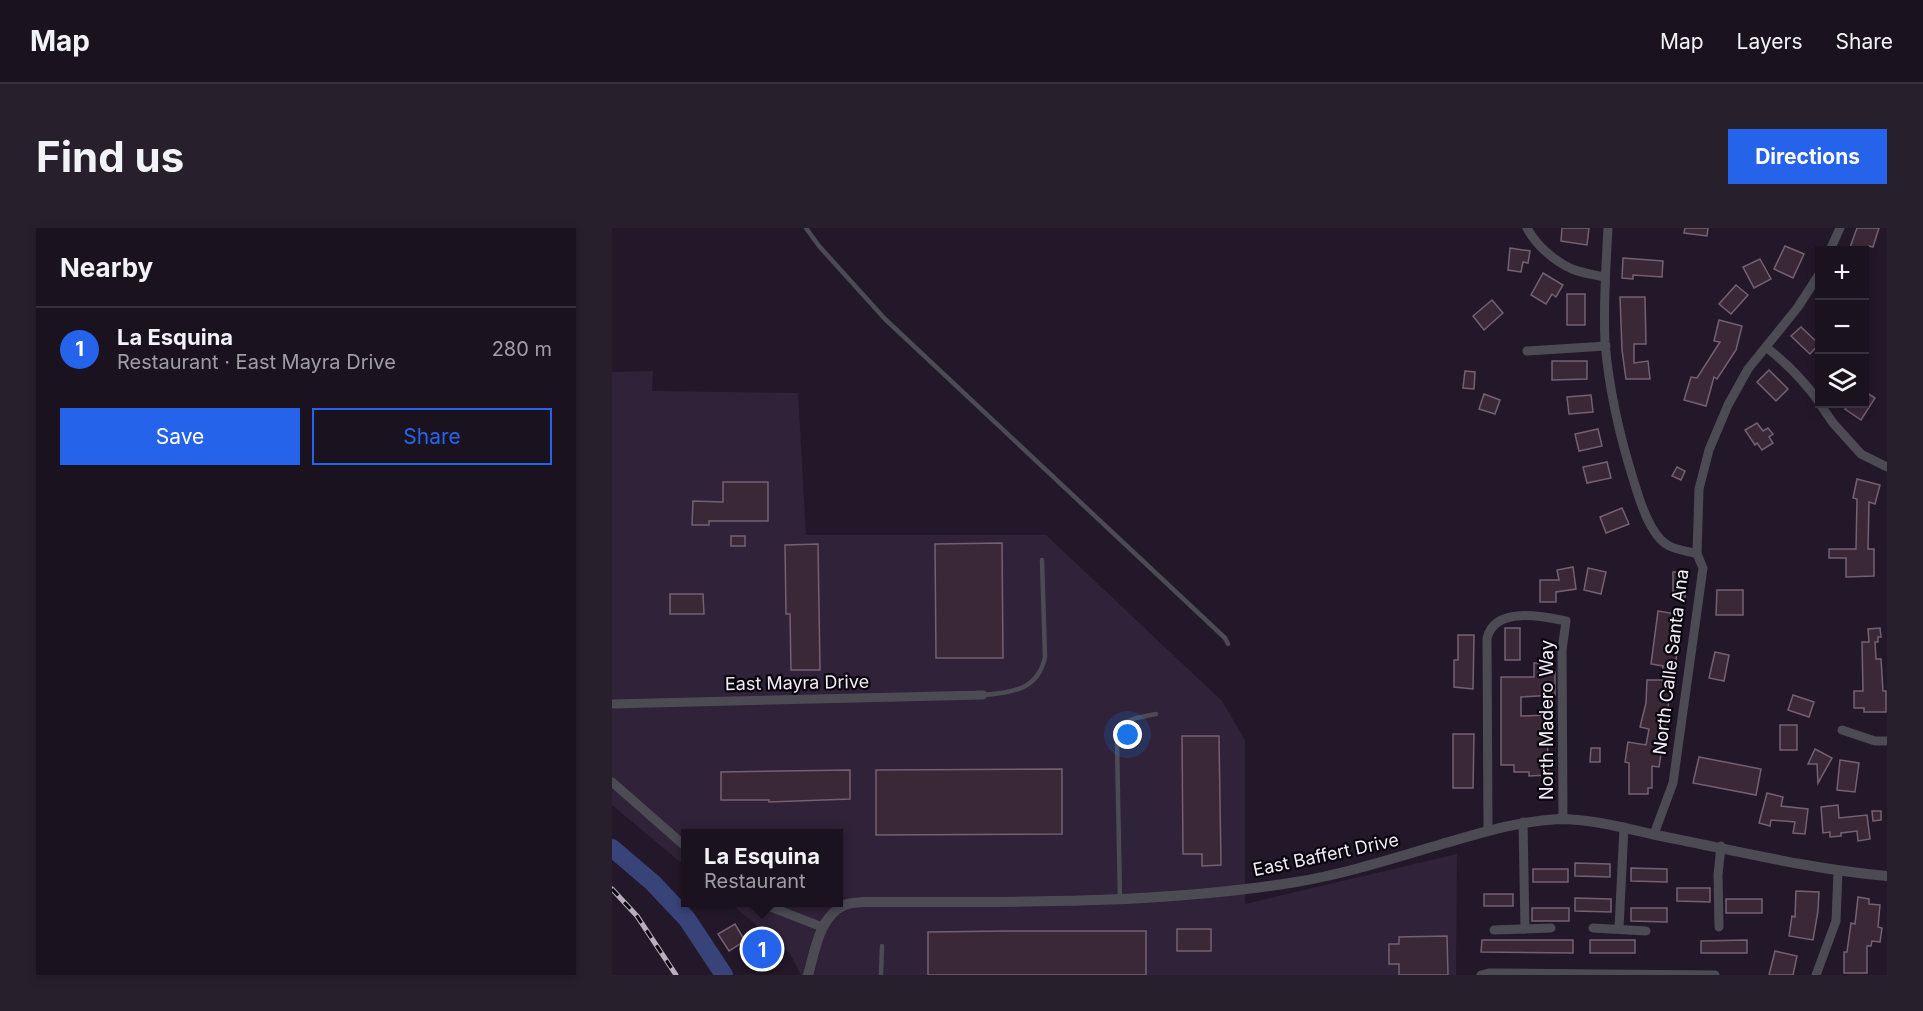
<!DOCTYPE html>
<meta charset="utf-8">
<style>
body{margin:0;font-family:Inter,sans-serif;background:#27202c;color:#f1f3f6}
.controls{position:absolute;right:18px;top:18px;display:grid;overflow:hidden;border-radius:0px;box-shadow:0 3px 9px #0003}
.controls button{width:54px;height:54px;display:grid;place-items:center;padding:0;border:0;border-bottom:2px solid #38323d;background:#1a121f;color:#f1f3f6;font:30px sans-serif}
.you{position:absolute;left:516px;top:507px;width:21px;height:21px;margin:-15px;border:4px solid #fff;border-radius:50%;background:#1a73e8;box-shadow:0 0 0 9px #1a73e833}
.badge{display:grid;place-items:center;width:39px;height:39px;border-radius:50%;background:#2563eb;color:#fff;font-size:20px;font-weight:700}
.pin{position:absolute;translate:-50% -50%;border:3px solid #fff;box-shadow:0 2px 6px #0006}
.popup{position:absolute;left:69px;top:601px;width:162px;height:78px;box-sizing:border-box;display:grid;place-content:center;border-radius:0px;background:#1a121f;filter:drop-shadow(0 2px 4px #0005);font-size:20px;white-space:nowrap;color:#9f9ea4}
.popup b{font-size:22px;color:#f1f3f6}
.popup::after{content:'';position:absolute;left:50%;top:100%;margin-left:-12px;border:12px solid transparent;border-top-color:#1a121f}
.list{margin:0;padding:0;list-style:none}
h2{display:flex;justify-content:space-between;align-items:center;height:78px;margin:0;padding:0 24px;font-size:26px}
h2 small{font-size:20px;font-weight:400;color:#9f9ea4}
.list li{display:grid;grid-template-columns:39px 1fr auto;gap:18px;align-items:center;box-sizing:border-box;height:84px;padding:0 24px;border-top:2px solid #38323d}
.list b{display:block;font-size:22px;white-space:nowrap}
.list p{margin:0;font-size:20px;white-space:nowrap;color:#9f9ea4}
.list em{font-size:20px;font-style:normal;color:#9f9ea4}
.actions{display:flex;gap:12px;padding:18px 24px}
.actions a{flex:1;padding:14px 0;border:2px solid #2563eb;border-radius:0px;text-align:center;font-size:21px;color:#2563eb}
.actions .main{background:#2563eb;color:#fff}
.icon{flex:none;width:33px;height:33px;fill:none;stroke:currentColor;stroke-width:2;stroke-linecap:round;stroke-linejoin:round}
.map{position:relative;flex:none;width:1275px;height:747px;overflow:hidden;border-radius:0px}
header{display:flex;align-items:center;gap:36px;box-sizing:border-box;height:84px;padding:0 30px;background:#1a121f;border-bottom:2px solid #38323d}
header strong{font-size:28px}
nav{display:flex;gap:33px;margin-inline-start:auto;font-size:21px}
.intro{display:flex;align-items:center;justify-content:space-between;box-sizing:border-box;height:144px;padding:0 36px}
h1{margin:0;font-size:42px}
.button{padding:15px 27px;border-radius:0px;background:#2563eb;color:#fff;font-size:21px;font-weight:700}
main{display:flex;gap:36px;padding:0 36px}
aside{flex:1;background:#1a121f;border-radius:0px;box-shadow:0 3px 9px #0003}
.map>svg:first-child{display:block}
.built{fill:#302238}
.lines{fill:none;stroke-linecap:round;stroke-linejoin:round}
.river{stroke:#384479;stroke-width:18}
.building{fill:#3a2837;stroke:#746071;stroke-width:1.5}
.service{stroke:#4c4b54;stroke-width:4.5}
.minor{stroke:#4c4b54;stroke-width:9}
.tertiary{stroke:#4c4b54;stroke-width:10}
.rail-casing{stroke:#b7afbd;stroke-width:5}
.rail{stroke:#09060c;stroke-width:3;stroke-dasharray:9;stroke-linecap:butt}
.labels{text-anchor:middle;stroke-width:4.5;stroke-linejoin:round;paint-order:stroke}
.street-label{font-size:18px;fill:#f4edf9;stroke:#09060c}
</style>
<header>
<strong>Map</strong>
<nav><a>Map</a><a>Layers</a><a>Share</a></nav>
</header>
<div class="intro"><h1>Find us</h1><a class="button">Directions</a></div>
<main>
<aside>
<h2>Nearby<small></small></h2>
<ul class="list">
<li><span class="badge">1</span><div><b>La Esquina</b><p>Restaurant · East Mayra Drive</p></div><em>280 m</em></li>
</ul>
<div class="actions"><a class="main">Save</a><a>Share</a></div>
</aside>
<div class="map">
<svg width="1275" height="747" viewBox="0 0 1275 747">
<rect width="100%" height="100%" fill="#231829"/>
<!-- built -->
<polygon class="built" points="41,143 40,163 186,165 194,307 434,307 610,473 633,512 633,676 845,626 844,747 189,747 177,724 118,675 226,674 226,606 74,606 73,638 0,577 0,144"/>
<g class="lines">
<!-- river -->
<polyline class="river" points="0,620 41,655 75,691 112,747"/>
</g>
<!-- building -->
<g class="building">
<polygon points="950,0 977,0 975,17 949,13"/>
<polygon points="1073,0 1096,0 1095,8 1072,5"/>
<polygon points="1245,0 1267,0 1261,19 1257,18 1255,22 1237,22"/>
<polygon points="1173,18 1192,26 1181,50 1162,41"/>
<polygon points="898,20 918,23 916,35 911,34 909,44 896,42"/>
<polygon points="1011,30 1051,33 1050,49 1021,47 1021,51 1010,50"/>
<polygon points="1148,31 1159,51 1142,60 1131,39"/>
<polygon points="931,45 951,57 944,69 940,66 934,76 919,67"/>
<polygon points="1124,57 1136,67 1119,86 1107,76"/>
<rect x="955" y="66" width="18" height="31"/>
<polygon points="1008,69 1033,69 1034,116 1022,116 1022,135 1036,133 1038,151 1014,151 1010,122"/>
<polygon points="880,72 891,85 872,102 861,88"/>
<polygon points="1107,92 1130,98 1124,122 1105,151 1102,149 1094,178 1072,172 1079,149 1085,150 1108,114 1102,113"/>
<polygon points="1189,99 1207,116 1198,126 1179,108"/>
<polygon points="940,133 975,133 975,151 940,152"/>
<polygon points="1157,142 1176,161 1164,173 1145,154"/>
<polygon points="853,143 863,144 862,161 851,160"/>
<polygon points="1252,163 1263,170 1249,192 1233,181 1237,176 1252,176"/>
<polygon points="872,166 888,172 883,186 867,181"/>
<polygon points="979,167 981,184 957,186 955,169"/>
<polygon points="1145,195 1151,203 1156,200 1161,206 1157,209 1161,215 1150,222 1145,215 1143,217 1133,202"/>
<polygon points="986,201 990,218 967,223 963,206"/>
<polygon points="995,234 999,250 975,255 971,239"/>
<polygon points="1065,239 1073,243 1069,252 1060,248"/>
<polygon points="1245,251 1268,257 1263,276 1257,274 1256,321 1262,321 1262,348 1234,349 1234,330 1217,330 1217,321 1244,321 1245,271 1241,270"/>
<polygon points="111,254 156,254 156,293 97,293 97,297 80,297 81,273 111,274"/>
<polygon points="1010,280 1017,296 994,305 988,289"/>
<rect x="119" y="308" width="14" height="10"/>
<polygon points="390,315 391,430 324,430 323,316"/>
<polygon points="206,316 208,442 179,442 178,386 174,386 173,317"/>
<polygon points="961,339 964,361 944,364 944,374 928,374 928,352 947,352 945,342"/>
<polygon points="976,340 994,344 989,366 972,362"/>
<polygon points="1061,344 1075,344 1073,369 1061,369"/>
<polygon points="1105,362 1131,362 1131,387 1104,387"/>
<polygon points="58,366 91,366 92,386 58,386"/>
<polygon points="1046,383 1070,387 1063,439 1060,439 1059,473 1057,473 1047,539 1040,538 1040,560 1036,560 1036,566 1017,566 1017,535 1013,534 1016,514 1034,517 1037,501 1028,499 1034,475 1035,452 1050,452 1051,438 1039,436"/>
<rect x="893" y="400" width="15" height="32"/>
<polygon points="1268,400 1269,409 1266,409 1266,414 1263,414 1264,431 1269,431 1271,463 1274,463 1274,484 1252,484 1252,480 1242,480 1242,463 1251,463 1250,414 1257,414 1256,401"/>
<polygon points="846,407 862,407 861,461 842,459 842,432 846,432"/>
<polygon points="1103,424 1117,427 1112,453 1097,450"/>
<polygon points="922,435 939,435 939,444 943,444 943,467 909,469 909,488 934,487 937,547 917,548 917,544 902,544 902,537 889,537 889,449 922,449"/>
<polygon points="1181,467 1202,474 1197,489 1176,482"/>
<rect x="1168" y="497" width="17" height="25"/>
<polygon points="841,506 862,506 861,560 841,560"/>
<polygon points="570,508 607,508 609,637 590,638 590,626 571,626"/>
<polygon points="979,520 988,520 988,534 978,534"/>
<polygon points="1203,521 1220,530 1206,555 1205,536 1196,536"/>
<polygon points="1087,529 1149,541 1144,567 1081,555"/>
<polygon points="1228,532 1247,535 1243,564 1225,562"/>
<polygon points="450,541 450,606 264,607 264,542"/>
<polygon points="238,542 238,571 157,574 157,572 109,572 109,544"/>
<polygon points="1155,565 1171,569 1169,578 1196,581 1193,606 1181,605 1183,594 1159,592 1158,598 1147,595"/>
<polygon points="1226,577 1227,590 1255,587 1258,611 1246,613 1245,603 1229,605 1229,608 1218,609 1218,604 1211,605 1209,579"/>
<polygon points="1260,583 1269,583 1269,592 1261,593"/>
<polygon points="963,635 998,636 998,649 963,648"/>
<polygon points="1019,640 1055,641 1055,654 1019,653"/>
<rect x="921" y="641" width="35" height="13"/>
<polygon points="1065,660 1098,660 1098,674 1065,673"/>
<polygon points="1184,663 1207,664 1206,683 1201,712 1177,708 1180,688 1183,689"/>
<rect x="872" y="666" width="29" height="12"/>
<polygon points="1246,669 1257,671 1257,676 1268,677 1266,699 1270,700 1268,714 1260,713 1259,718 1255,718 1255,745 1232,745 1232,724 1235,724 1239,695 1243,696"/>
<polygon points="963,670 999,671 999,684 963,683"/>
<rect x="1114" y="671" width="36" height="14"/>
<rect x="920" y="680" width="37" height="13"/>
<polygon points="1019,680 1055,680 1055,694 1019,693"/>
<polygon points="123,696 133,713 117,723 106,706"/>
<rect x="565" y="701" width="34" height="22"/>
<polygon points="394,703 534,703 534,747 316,747 316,704"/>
<polygon points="835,708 836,747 787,747 787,736 777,736 777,716 787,716 787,709"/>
<polygon points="870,712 961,712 961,725 869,724"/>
<rect x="978" y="712" width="45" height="13"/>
<polygon points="1135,712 1135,725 1089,725 1089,713"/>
<polygon points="1163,723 1185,728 1181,747 1157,747"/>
</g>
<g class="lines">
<!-- service -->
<g class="service">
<polyline points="194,0 207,18 273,91 613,410 616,416"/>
<path d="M372,467C401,464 426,462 433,429L430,332"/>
<polyline points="508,670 505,516 508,496 524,490 544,486"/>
<polyline points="269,747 270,718"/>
</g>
<!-- minor -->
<g class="minor">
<path d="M915,0C924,17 942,33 960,41C970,45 982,47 993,49"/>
<path d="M996,0C994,38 991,76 993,114C997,163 1008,210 1023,257C1028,274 1039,306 1054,316C1062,322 1076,323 1085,326"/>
<polyline points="1218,22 1228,0"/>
<path d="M1155,120C1176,136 1192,153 1208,175"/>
<polyline points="915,123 994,118"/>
<polyline points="1208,176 1221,195 1249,226 1275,239"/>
<polyline points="0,476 371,467"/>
<polyline points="1230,502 1263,513 1275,513"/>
<polyline points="0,554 74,619"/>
<polyline points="911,594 913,701"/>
<path d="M876,603L875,410C883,378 930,388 954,393L950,422L951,591"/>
<polyline points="1042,606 1061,555 1091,340 1085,326 1087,261 1097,222 1116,177 1136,141 1186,79 1208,45"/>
<polyline points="146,674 210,699"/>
<polyline points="1107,699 1106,647 1109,618"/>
<polyline points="981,700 1034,703"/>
<polyline points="1007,700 1012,599"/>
<polyline points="882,702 939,700"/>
<polyline points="869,747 877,745 1103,747"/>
<polyline points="1204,747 1224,693 1226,643"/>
</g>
<!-- tertiary -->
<path class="tertiary" d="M196,747C203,723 207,688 233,677C239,674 247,675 252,674C396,674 542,677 684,654C733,646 782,630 830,616C869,605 906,593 947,591C980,591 1012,600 1044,607C1121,622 1197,641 1275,648"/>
<!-- rail casing -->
<g class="rail-casing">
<polyline id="rail" points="0,661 25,688 64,747"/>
</g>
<!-- rail -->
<use href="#rail" class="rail"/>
</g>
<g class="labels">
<!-- street labels -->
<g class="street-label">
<text transform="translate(1059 434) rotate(-83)" y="6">North Calle Santa Ana</text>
<text transform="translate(185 455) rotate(-1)" y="6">East Mayra Drive</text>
<text transform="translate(935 492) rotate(-90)" y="6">North Madero Way</text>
<text transform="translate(714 627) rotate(-12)" y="6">East Baffert Drive</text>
</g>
</g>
</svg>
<div class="controls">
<button>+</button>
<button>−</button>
<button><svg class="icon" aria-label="layers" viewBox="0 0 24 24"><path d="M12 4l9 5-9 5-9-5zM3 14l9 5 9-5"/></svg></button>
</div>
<div class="you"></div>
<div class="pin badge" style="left:150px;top:721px">1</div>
<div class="popup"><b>La Esquina</b>Restaurant</div>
</div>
</main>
